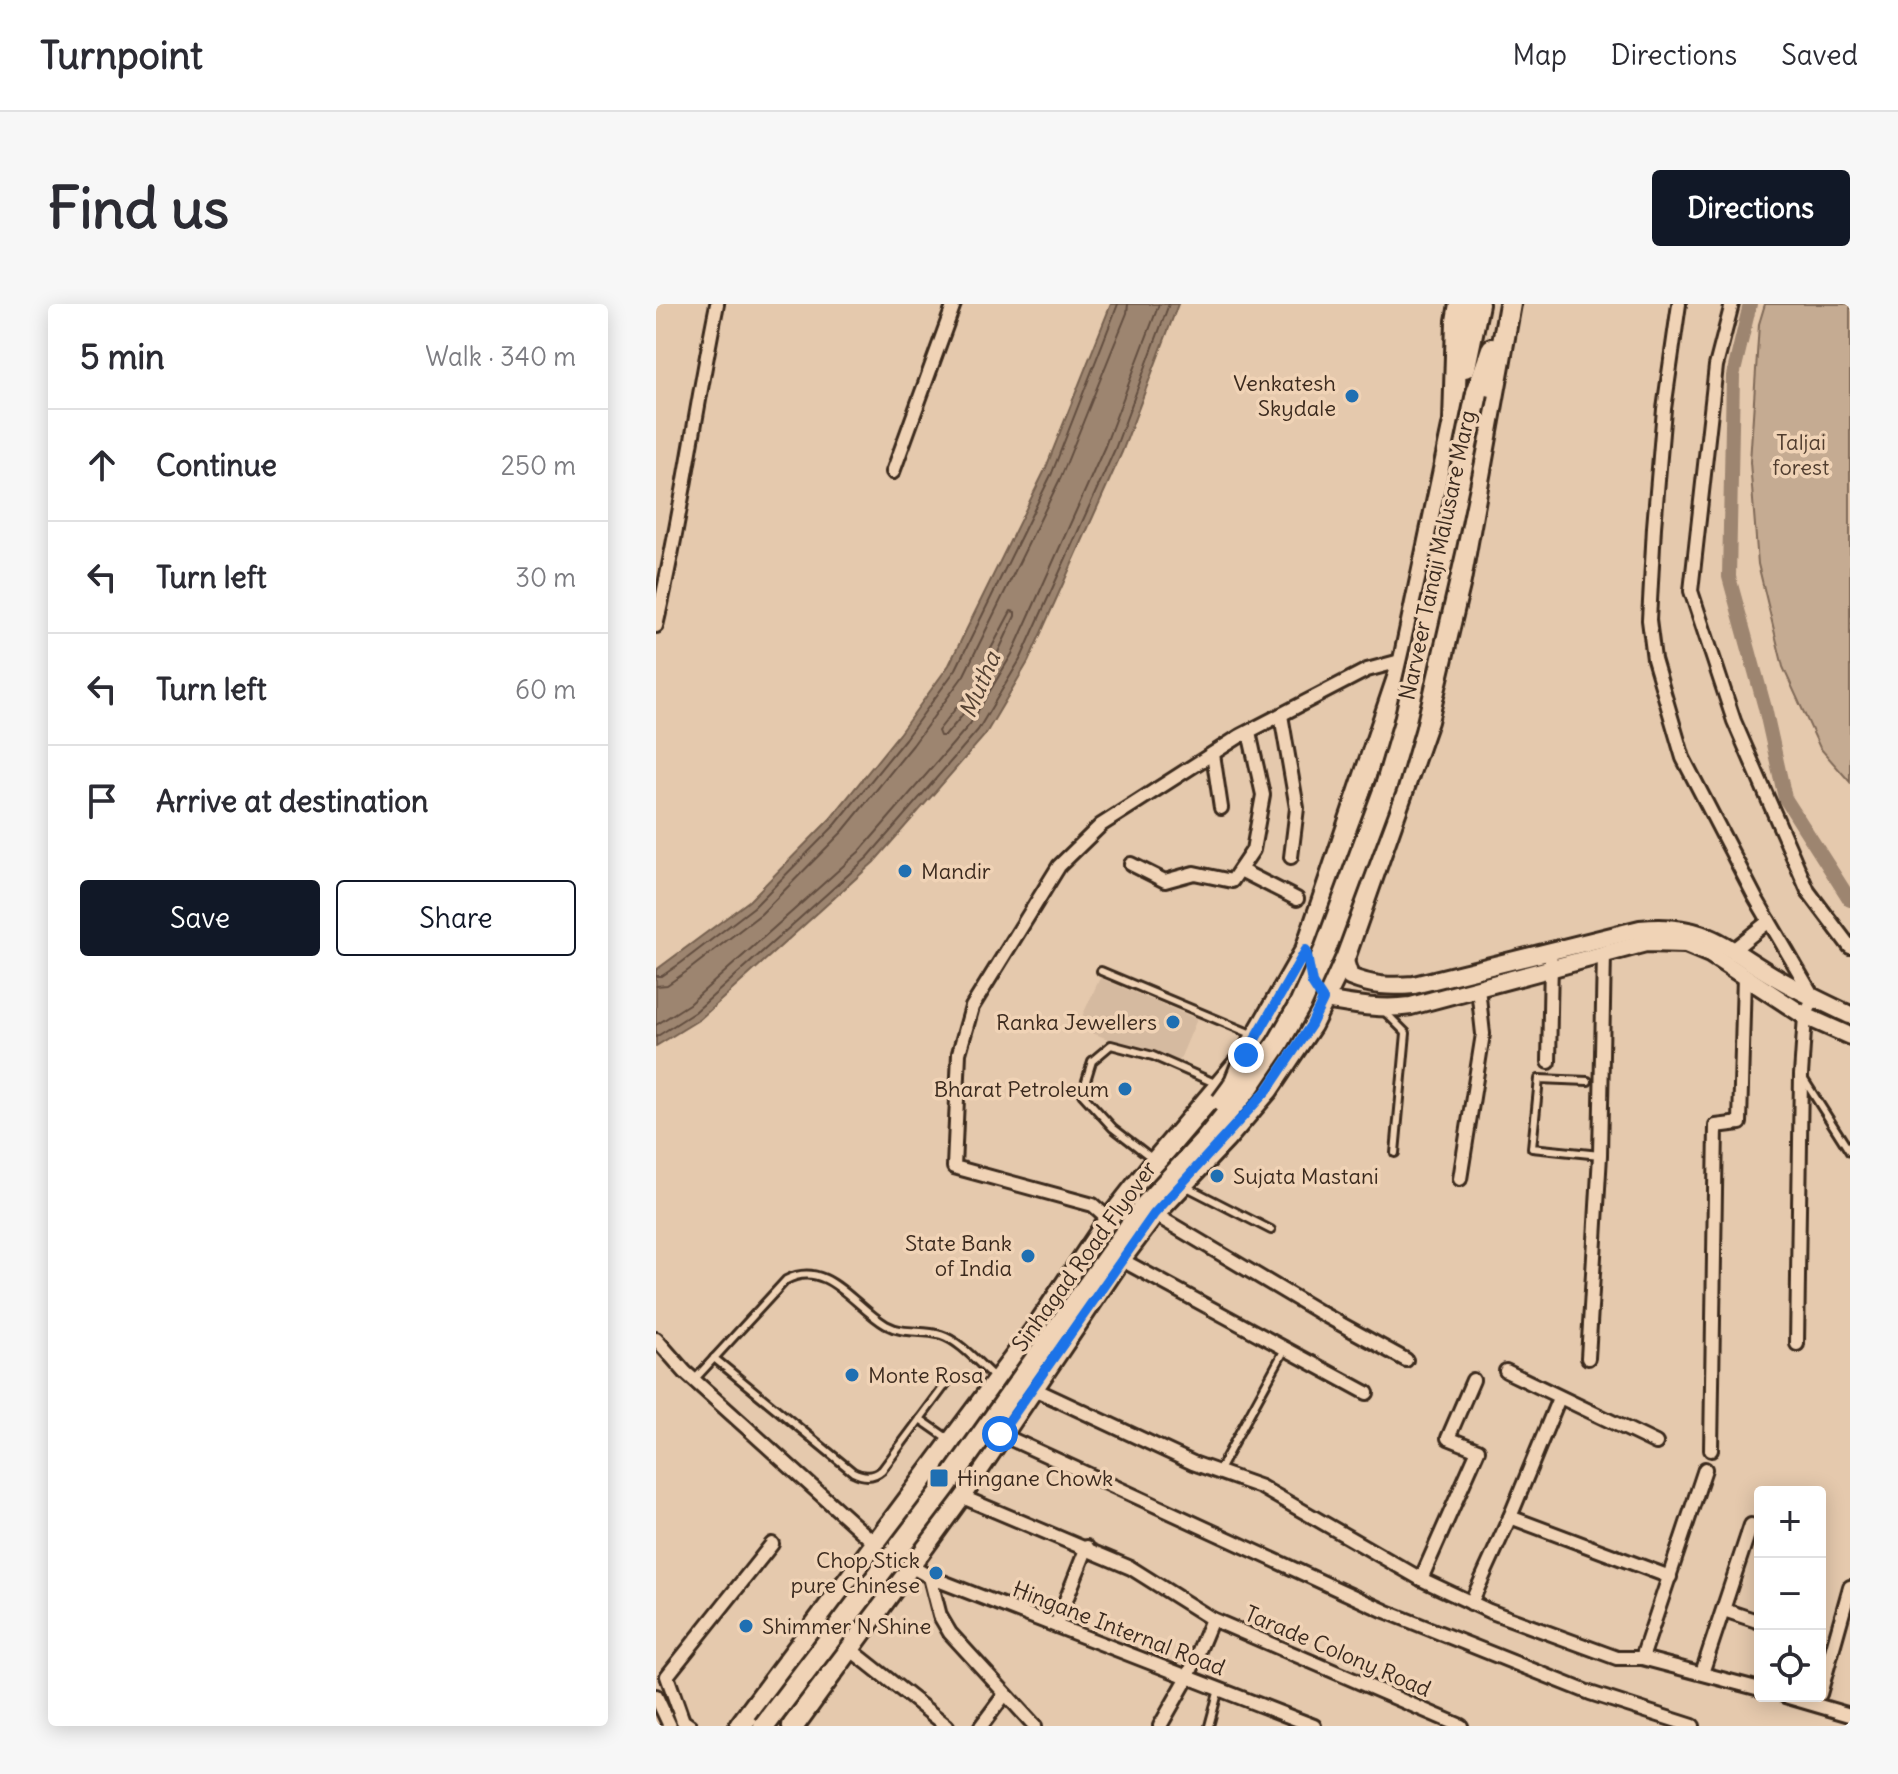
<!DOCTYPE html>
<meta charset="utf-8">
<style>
body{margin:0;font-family:Delius,sans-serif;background:#f7f7f7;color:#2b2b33}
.controls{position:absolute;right:24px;bottom:24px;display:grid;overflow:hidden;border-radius:8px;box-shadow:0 4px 20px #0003}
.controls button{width:72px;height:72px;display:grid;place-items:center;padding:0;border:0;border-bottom:2px solid #e1e1e2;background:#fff;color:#2b2b33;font:40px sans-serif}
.stop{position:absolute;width:24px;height:24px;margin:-18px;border:6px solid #1a73e8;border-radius:50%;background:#fff}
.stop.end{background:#1a73e8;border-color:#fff;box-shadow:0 2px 8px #0008}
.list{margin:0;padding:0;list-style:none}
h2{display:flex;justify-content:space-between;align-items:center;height:104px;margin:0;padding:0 32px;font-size:34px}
h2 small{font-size:26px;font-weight:400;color:#7c7c81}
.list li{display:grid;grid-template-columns:52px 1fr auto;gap:24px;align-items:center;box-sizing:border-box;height:112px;padding:0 32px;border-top:2px solid #e1e1e2}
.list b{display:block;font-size:30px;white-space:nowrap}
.list em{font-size:26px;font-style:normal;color:#7c7c81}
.actions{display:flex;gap:16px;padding:24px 32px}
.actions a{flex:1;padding:18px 0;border:2px solid #111827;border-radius:8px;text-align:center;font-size:28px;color:#111827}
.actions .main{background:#111827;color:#fff}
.icon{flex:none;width:44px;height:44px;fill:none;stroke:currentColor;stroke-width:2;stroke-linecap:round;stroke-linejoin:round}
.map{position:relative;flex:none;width:1194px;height:1422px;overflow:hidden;border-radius:8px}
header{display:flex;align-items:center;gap:48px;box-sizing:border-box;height:112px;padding:0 40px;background:#fff;border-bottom:2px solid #e1e1e2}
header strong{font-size:38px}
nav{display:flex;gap:44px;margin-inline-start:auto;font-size:28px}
.intro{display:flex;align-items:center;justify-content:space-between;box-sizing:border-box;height:192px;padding:0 48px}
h1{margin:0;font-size:56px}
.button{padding:20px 36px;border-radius:8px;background:#111827;color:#fff;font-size:28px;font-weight:700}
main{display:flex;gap:48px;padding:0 48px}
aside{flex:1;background:#fff;border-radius:8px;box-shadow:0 4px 20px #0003}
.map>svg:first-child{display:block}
.built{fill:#d5baa0}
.green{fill:#c5ab92;stroke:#806a58;stroke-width:2}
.water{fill:#9d8570;stroke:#76614f;stroke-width:2}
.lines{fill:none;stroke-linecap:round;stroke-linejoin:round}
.shore{stroke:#624e3f;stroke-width:2}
.canal{stroke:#9d8570;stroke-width:14}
.service-casing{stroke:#3b2a1e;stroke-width:12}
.minor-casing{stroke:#3b2a1e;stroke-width:18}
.tertiary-casing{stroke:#3b2a1e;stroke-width:22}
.primary-casing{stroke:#3b2a1e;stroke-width:26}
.service{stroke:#f0d3b6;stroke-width:6}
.minor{stroke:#f0d3b6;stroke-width:12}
.tertiary{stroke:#f0d3b6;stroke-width:16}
.primary{stroke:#f0d3b6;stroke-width:20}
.primary-bridge-casing{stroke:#3b2a1e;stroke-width:26;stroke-linecap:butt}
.primary-bridge{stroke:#f0d3b6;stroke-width:20}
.route{stroke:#1a73e8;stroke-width:10}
.poi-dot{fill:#1f6fb2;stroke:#f0d3b6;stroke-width:3}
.labels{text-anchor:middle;stroke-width:7;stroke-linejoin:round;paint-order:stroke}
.poi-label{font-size:22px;fill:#3b2a1e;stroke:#f0d3b6;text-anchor:end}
.park-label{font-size:22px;fill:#503d2f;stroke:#f0d3b6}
.street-label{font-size:22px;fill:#3b2a1e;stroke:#f0d3b6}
.water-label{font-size:24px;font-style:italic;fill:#544132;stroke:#f0d3b6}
</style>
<header>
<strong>Turnpoint</strong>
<nav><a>Map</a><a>Directions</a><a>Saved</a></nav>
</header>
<div class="intro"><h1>Find us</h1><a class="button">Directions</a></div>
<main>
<aside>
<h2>5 min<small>Walk · 340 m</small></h2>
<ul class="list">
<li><svg class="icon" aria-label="ahead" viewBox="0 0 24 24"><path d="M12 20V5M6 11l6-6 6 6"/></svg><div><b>Continue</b></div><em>250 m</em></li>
<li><svg class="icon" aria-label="left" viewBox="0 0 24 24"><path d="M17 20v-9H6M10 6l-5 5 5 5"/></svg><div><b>Turn left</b></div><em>30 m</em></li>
<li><svg class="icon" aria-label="left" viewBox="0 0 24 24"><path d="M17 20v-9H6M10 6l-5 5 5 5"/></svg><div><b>Turn left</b></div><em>60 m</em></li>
<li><svg class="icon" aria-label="arrive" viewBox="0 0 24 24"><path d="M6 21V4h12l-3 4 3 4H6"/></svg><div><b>Arrive at destination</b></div></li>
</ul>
<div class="actions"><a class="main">Save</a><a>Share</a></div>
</aside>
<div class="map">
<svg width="1194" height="1422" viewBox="0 0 1194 1422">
<rect width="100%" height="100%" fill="#e5c9ad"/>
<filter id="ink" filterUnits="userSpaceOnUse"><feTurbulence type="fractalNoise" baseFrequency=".0125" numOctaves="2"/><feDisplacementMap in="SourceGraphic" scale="16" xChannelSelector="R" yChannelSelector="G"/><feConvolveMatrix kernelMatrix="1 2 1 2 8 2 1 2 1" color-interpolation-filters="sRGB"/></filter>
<g filter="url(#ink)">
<!-- built -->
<polygon class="built" points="444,674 541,715 521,762 421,723"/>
<!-- green -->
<polygon class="green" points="1109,0 1194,0 1194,478 1164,444 1127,363 1102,260 1094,158 1103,20"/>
<!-- water -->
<polygon class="water" points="455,0 522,0 466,148 372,358 329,431 218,558 44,715 0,742 0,666 93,597 175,514 243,430 293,361 389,166"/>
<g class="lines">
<!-- shore -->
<g class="shore">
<polygon points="355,307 359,308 359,312 337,359 332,360 330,354"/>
<polygon points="311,390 315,395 305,413 289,432 284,432 282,427"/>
<polyline points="0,672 6,672 25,659 98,603 180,520 249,435 300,365 396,169 462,0"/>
<polyline points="0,682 11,681 30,668 105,610 187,527 257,441 308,371 405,173 471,9 472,0"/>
<polyline points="0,721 33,700 205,546 314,420 356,350 449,142 503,0"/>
<polyline points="0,733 39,708 212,553 322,426 365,354 459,145 513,0"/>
</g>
<!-- canal -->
<polyline class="canal" points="1094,0 1077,72 1073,273 1109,404 1129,494 1194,596"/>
<!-- service casing -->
<g class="service-casing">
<g id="service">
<polyline points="445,667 598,731"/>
<polyline points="729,708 750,729 739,849"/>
<polyline points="1147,774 1194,848"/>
<polyline points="932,777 883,775 876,844 944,851"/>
<polyline points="497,855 457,824 426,790 436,757 455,741 497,752 561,780"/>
<polyline points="529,882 615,926"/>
<path d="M58,1054L197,1168C207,1173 217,1174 226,1166L293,1076"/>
<path d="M38,1076L130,976C171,954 198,1003 230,1021C248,1031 266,1025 285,1031C304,1037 323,1060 338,1073"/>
<polyline points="264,1115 294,1136"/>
<polyline points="562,1168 629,1045"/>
<polyline points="553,1422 563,1385"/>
</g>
</g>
<!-- minor casing -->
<g class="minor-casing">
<g id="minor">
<polyline points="1023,0 1008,105 998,223 993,316 998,355 1027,454 1099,593 1158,694 1149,712 1145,771 1141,1040"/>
<polyline points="1076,0 1060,62 1035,287 1078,417 1152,587 1194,643"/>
<polyline points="237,168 298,0"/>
<path d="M0,322C25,216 39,107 61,0"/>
<polyline points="625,411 641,504 635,553"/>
<polyline points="557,450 565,504"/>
<polyline points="475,560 509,577 538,569 576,577 597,546 607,491 593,428"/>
<polyline points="584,566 641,595"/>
<polyline points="1077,646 1113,617"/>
<polyline points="893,758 895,657"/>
<polyline points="804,875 827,730 822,684"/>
<polyline points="498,910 663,1008 750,1056"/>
<polyline points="454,916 437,901 298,863 303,749 316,703 403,562 445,521 584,432 711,366 748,356"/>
<polyline points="464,955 711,1089"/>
<polyline points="0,1035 29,1068 223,1243"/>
<polyline points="932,1054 944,851 948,650"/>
<polyline points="850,1067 1000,1139"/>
<polyline points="376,1084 537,1159 605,1183 765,1275 833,1307 961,1354 986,1354 1104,1385"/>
<polyline points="344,1130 729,1307 934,1389 1037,1422"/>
<polyline points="1055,1146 1060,822 1084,819 1088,672"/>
<polyline points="304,1192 475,1264 556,1315"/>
<polyline points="854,1213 1014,1273"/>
<polyline points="249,1259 274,1273 658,1422"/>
<polyline points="274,1273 284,1312 294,1329 379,1422"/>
<polyline points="765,1275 822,1146 792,1134 817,1076"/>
<polyline points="815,1299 854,1213 903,1094"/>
<polyline points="1068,1306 1104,1318"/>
<polyline points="400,1321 431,1243"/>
<polyline points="194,1345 291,1422"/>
<polyline points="986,1354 1049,1165"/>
<polyline points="1046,1369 1095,1221"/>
<polyline points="1164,1390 1194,1283"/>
<polyline points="0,1392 14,1422"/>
<polyline points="1129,1392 1194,1411"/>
<polyline points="34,1422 27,1417 11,1372 116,1240"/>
<polyline points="325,1422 349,1390"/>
<polyline points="504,1422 532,1373 556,1315 805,1422"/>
</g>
</g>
<!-- tertiary casing -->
<g class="tertiary-casing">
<g id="tertiary">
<path d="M688,654L694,673C716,682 734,683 758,681L984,625C1050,618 1069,644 1121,674C1145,688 1169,699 1194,711"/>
<path d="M662,689L667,696C698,701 725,706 755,702L990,639L1030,640L1054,650L1149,712L1194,732"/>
</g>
</g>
<!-- primary casing -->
<g class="primary-casing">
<g id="primary">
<polyline points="809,63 822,0"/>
<polyline points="821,89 836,45"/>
<polyline points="84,1422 378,1028 449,922 500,857 590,751 650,646 748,356 798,118 801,17 804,0"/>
<polyline points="137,1422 304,1192 464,955 498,910 569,835 612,785 655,721 688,654 771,417 804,277 854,0"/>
</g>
</g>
<!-- service -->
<use href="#service" class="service"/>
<!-- minor -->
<use href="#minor" class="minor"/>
<!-- tertiary -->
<use href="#tertiary" class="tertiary"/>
<!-- primary -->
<use href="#primary" class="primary"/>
<!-- primary-bridge casing -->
<g class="primary-bridge-casing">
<g id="primary-bridge">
<polyline points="566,798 577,783 590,751"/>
<polyline points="108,1422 289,1183 487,904 549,837 590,786 622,739 645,699 669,646 709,538 731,479 748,421 789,243 821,89"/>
</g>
</g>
<!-- primary-bridge -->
<use href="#primary-bridge" class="primary-bridge"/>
</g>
</g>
<g class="lines" filter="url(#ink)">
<!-- route -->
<polyline class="route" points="344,1130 498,910 612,785 655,721 667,696 656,679 650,646 590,751"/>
</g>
<!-- markers -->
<g class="poi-dot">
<circle cx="696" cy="92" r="8"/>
<circle cx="249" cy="567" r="8"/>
<circle cx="517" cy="718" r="8"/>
<circle cx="469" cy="785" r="8"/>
<circle cx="561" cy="872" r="8"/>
<circle cx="372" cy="952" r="8"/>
<circle cx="196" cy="1071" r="8"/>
<rect x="273" y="1164" width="20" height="20" rx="4"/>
<circle cx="280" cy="1269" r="8"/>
<circle cx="90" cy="1322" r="8"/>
</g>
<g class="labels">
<!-- poi labels -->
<g class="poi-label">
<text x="680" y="87">Venkatesh<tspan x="680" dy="25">Skydale</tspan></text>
<text x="265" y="575" text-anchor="start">Mandir</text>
<text x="501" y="726">Ranka Jewellers</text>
<text x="453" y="793">Bharat Petroleum</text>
<text x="577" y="880" text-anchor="start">Sujata Mastani</text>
<text x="356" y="947">State Bank<tspan x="356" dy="25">of India</tspan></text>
<text x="212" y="1079" text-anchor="start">Monte Rosa</text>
<text x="301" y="1182" text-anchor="start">Hingane Chowk</text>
<text x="264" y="1264">Chop Stick<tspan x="264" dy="25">pure Chinese</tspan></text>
<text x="106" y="1330" text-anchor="start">Shimmer N Shine</text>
</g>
<!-- park labels -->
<g class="park-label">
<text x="1145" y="146">Taljai<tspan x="1145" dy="25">forest</tspan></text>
</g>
<!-- street labels -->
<g class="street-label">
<text transform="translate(781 251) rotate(-78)" y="8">Narveer Tanaji Malusare Marg</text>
<text transform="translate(428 952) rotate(-54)" y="8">Sinhagad Road Flyover</text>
<text transform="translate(463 1324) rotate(21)" y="8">Hingane Internal Road</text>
<text transform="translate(682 1347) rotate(23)" y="8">Tarade Colony Road</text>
</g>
<!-- water labels -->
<g class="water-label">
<text transform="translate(324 381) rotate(-67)" y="8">Mutha</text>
</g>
</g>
</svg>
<div class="controls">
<button>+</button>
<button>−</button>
<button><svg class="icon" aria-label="locate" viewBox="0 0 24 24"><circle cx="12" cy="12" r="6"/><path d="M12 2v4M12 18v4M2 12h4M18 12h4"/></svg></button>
</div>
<div class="stop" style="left:344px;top:1130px"></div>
<div class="stop end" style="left:590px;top:751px"></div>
</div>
</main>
